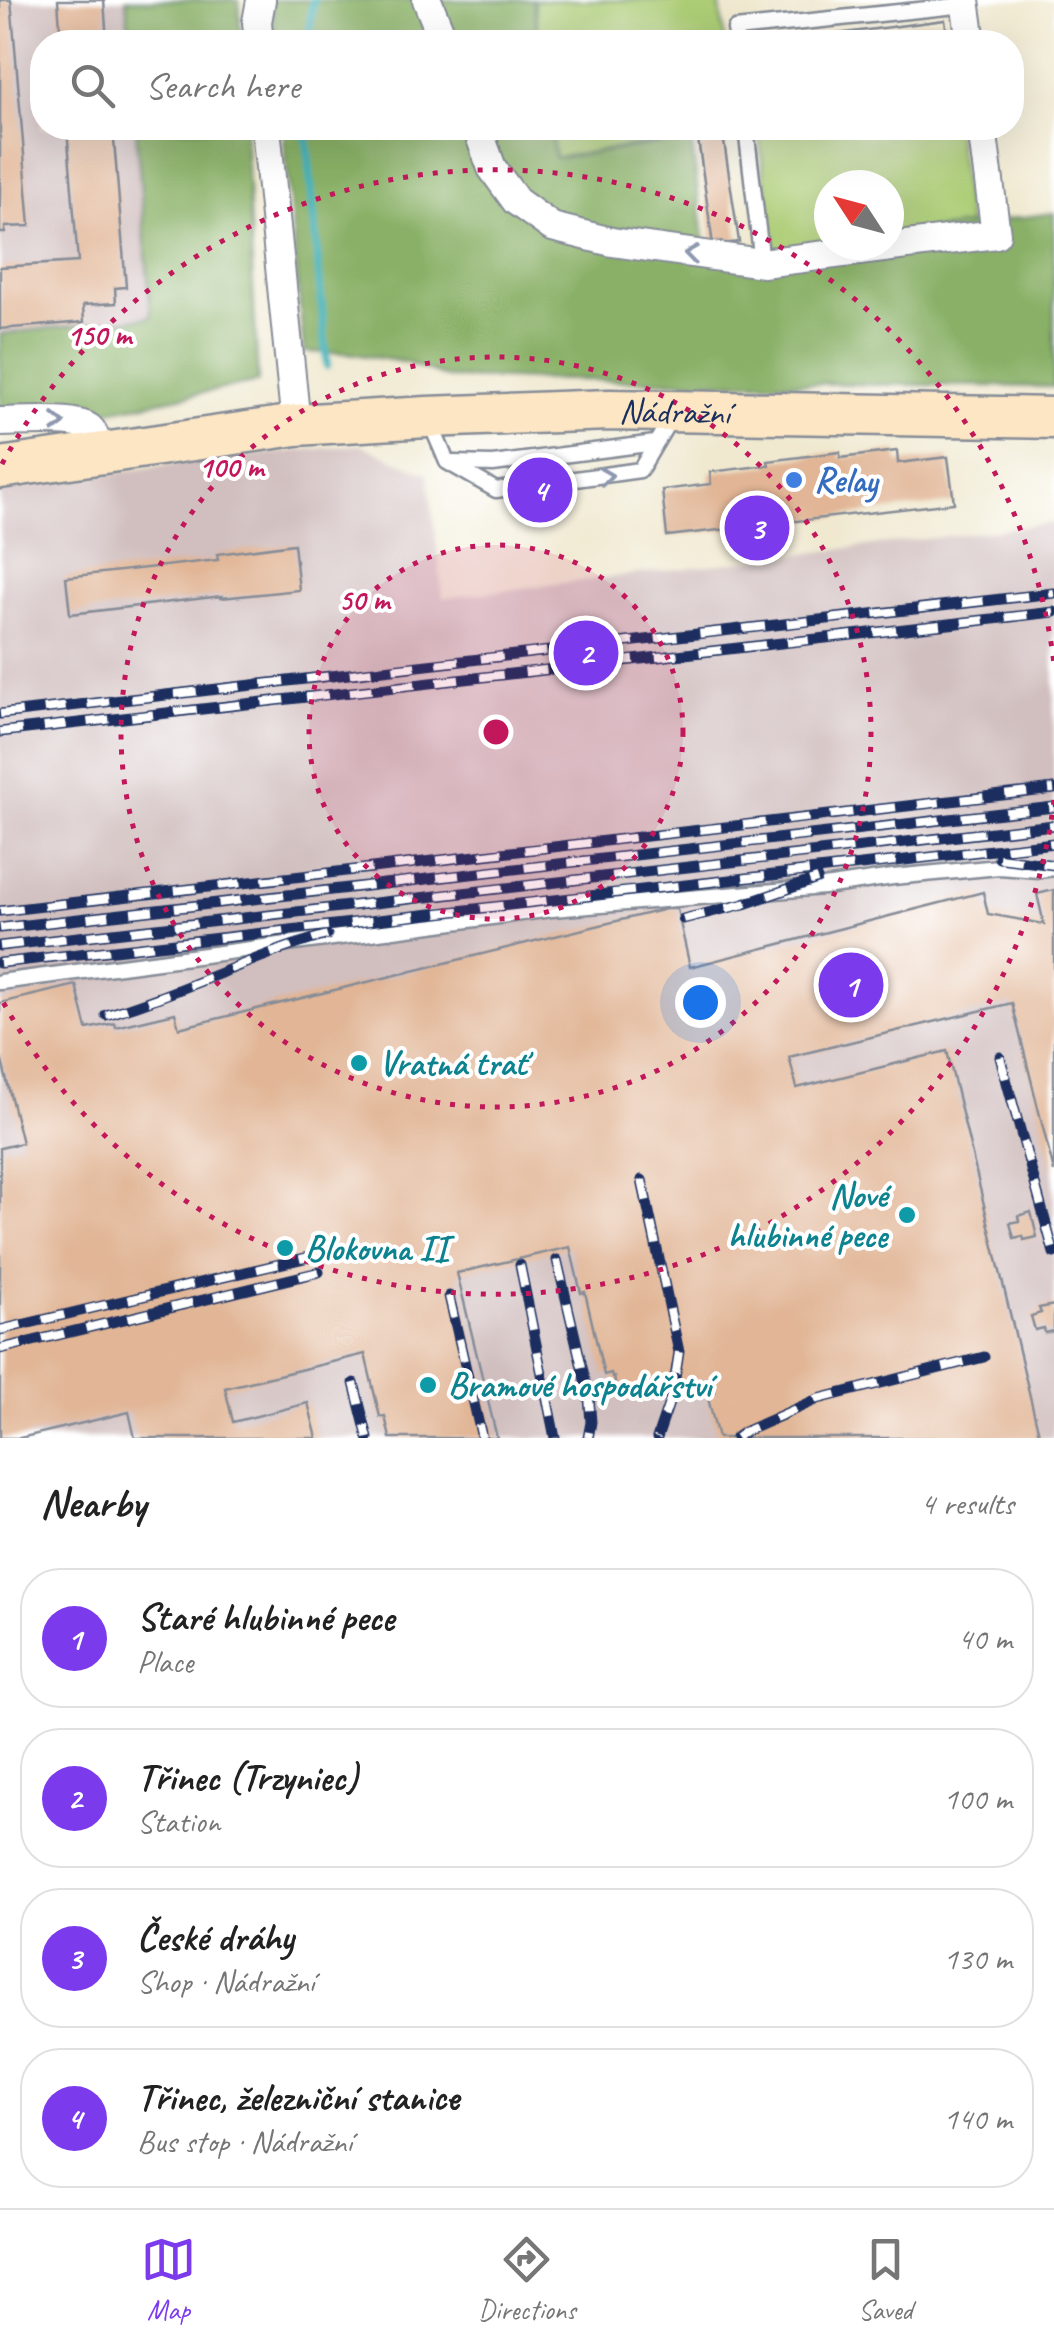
<!DOCTYPE html>
<meta charset="utf-8">
<style>
body{margin:0;font-family:Caveat,sans-serif;background:#f6f6f6;color:#222}
.compass{position:absolute;left:814px;top:170px;width:90px;height:90px;border-radius:50%;background:#fff;box-shadow:0 10px 40px #0002;rotate:306deg}
.you{position:absolute;left:700px;top:1002px;width:35px;height:35px;margin:-25px;border:8px solid #fff;border-radius:50%;background:#1a73e8;box-shadow:0 0 0 15px #1a73e833}
.badge{display:grid;place-items:center;width:65px;height:65px;border-radius:50%;background:#7c3aed;color:#fff;font-size:32px;font-weight:700}
.pin{position:absolute;translate:-50% -50%;border:5px solid #fff;box-shadow:0 2px 10px #0006}
.list{margin:0;padding:0;list-style:none}
h2{display:flex;justify-content:space-between;align-items:center;height:130px;margin:0;padding:0 40px;font-size:42px}
h2 small{font-size:32px;font-weight:400;color:#767676}
.list li{display:grid;grid-template-columns:65px 1fr auto;gap:30px;align-items:center;box-sizing:border-box;height:140px;margin:0 20px 20px;padding:0 20px;border:2px solid #e0e0e0;border-radius:40px}
.list b{display:block;font-size:38px;white-space:nowrap}
.list p{margin:0;font-size:32px;white-space:nowrap;color:#767676}
.list em{font-size:32px;font-style:normal;color:#767676}
.icon{flex:none;width:55px;height:55px;fill:none;stroke:currentColor;stroke-width:2;stroke-linecap:round;stroke-linejoin:round}
.map{position:relative;flex:none;width:1054px;height:1438px;overflow:hidden}
.search{position:absolute;background:#fff;box-shadow:0 10px 40px #0002;left:30px;right:30px;top:30px;height:110px;display:flex;align-items:center;gap:25px;box-sizing:border-box;padding:0 35px;border-radius:40px;color:#767676;font-size:38px}
.sheet{height:770px;background:#fff}
nav{display:flex;justify-content:space-around;align-items:center;box-sizing:border-box;height:140px;border-top:2px solid #e0e0e0;background:#fff;font-size:28px;color:#767676}
nav a{display:grid;justify-items:center;gap:5px}
nav .on{color:#7c3aed}
.map>svg:first-child{display:block}
.industrial{fill:#d1bfbf}
.green{fill:#accc75;stroke:#647e6a;stroke-width:2.5}
.forest{fill:#89b066;stroke:#527062;stroke-width:2.5}
.lines{fill:none;stroke-linecap:round;stroke-linejoin:round}
.stream{stroke:#44b3bb;stroke-width:8}
.building{fill:#e1b595}
.service-casing{stroke:#868c97;stroke-width:19}
.minor-casing{stroke:#868c97;stroke-width:32}
.secondary-casing{stroke:#868c97;stroke-width:45}
.service{stroke:#fff;stroke-width:14}
.minor{stroke:#fff;stroke-width:28}
.secondary{stroke:#fce6c4;stroke-width:40}
.rail-casing{stroke:#1b2f5e;stroke-width:11}
.rail{stroke:#fff;stroke-width:8;stroke-dasharray:22;stroke-linecap:butt}
.oneway{stroke:#8d97ae}
.ring{fill:none;stroke:#c2185b;stroke-width:5;stroke-dasharray:5 10}
.shop-dot{fill:#3f7fe0;stroke:#fff;stroke-width:4}
.culture-dot{fill:#0f9aa8;stroke:#fff;stroke-width:4}
.labels{text-anchor:middle;stroke-width:8;stroke-linejoin:round;paint-order:stroke}
.street-label{font-size:35px;fill:#1b2f5e;stroke:#fff}
.shop-label{font-size:35px;font-weight:bold;fill:#366cbe;stroke:#fff;text-anchor:start}
.culture-label{font-size:35px;font-weight:bold;fill:#0d838f;stroke:#fff;text-anchor:start}
.centre{fill:#c2185b;stroke:#fff;stroke-width:5}
.ring-label{font-size:30px;text-anchor:middle;font-weight:bold;fill:#c2185b;stroke:#fff;stroke-width:8;stroke-linejoin:round;paint-order:stroke}
</style>
<div class="map">
<svg width="1054" height="1438" viewBox="0 0 1054 1438">
<rect width="100%" height="100%" fill="#fff"/>
<filter id="ink" filterUnits="userSpaceOnUse"><feTurbulence type="fractalNoise" baseFrequency=".01" numOctaves="2"/><feDisplacementMap in="SourceGraphic" scale="20" xChannelSelector="R" yChannelSelector="G"/><feConvolveMatrix kernelMatrix="1 2 1 2 8 2 1 2 1" color-interpolation-filters="sRGB"/></filter>
<filter id="wash" filterUnits="userSpaceOnUse"><feTurbulence type="fractalNoise" baseFrequency=".0048" numOctaves="4" result="noise"/><feDisplacementMap in="SourceGraphic" scale="40" xChannelSelector="R" yChannelSelector="G"/><feGaussianBlur stdDeviation="2.25" result="paint"/><feColorMatrix in="noise" values="0 0 0 0 0 0 0 0 0 0 0 0 0 0 0 0 0 1.4 0 .05"/><feComposite in="paint" operator="in"/></filter>
<g filter="url(#wash)">
<rect width="100%" height="100%" fill="#f0e9d0"/>
<!-- industrial -->
<g class="industrial">
<polygon points="0,0 126,0 130,42 42,42 42,128 136,128 151,318 0,334"/>
<polygon points="361,445 428,474 443,598 1054,523 1054,1438 0,1438 0,491 196,460"/>
</g>
<!-- green -->
<g class="green">
<polygon points="534,0 719,0 725,42 539,42"/>
<polygon points="550,128 737,128 737,130 554,158"/>
<polygon points="758,128 956,128 969,228 889,238 889,185 829,185 829,245 774,252"/>
</g>
<!-- forest -->
<g class="forest">
<polygon points="126,0 239,0 241,42 130,42"/>
<polygon points="272,0 533,0 539,42 275,42"/>
<polygon points="136,128 245,128 258,382 0,432 0,334 151,317"/>
<polygon points="283,128 550,128 555,158 691,140 706,252 733,254 889,236 1054,213 1054,387 448,378 404,362 348,353 304,352"/>
</g>
<g class="lines">
<!-- stream -->
<g class="stream">
<polyline points="308,42 313,0"/>
<polyline points="306,128 327,366"/>
</g>
</g>
<g id="blocks">
<!-- building -->
<g class="building">
<polygon points="0,0 11,0 30,226 5,227 5,233 0,233"/>
<polygon points="58,0 104,0 107,42 61,42"/>
<polygon points="945,20 948,42 790,42 790,40"/>
<polygon points="67,128 113,128 126,287 115,288 116,303 83,305 84,322 0,329 0,267 78,262"/>
<polygon points="723,135 739,242 713,245 698,139"/>
<polygon points="897,451 898,463 948,457 954,503 667,536 662,490 711,484 710,472 769,465 768,461 840,452 840,458"/>
<polygon points="294,544 299,590 221,598 222,596 70,614 66,577 218,560 217,554"/>
<polygon points="1054,890 1054,1172 1012,1003 789,1057 797,1088 947,1051 1040,1438 718,1438 707,1394 715,1392 711,1378 619,1400 614,1377 612,1378 611,1373 604,1375 585,1292 581,1293 570,1247 457,1273 497,1438 390,1438 385,1416 380,1417 365,1354 225,1388 233,1422 308,1403 317,1438 135,1438 129,1412 20,1438 0,1438 0,1148 22,1143 0,1053 0,1003 76,985 87,1029 115,1023 116,1027 175,1013 179,1028 666,909 677,909 690,967 983,892 988,914 1044,924 1037,894"/>
<polygon points="1031,1212 1037,1237 1024,1240 1023,1236 1014,1238 1010,1223 1019,1221 1018,1216"/>
<polygon points="1054,1305 1054,1331 1045,1333 1044,1328 1035,1330 1031,1316 1041,1313 1039,1308"/>
</g>
</g>
</g>
<g filter="url(#ink)">
<use href="#blocks" fill-opacity="0" stroke="#868c97" stroke-width="2.5"/>
<g class="lines">
<!-- service casing -->
<g class="service-casing">
<g id="service">
<polyline points="737,42 735,29 966,5"/>
<polyline points="746,128 762,263"/>
<polyline points="430,422 447,462 496,490 640,470 672,416"/>
<polyline points="453,463 493,464 655,443"/>
<polyline points="0,982 552,909 824,887 893,877 999,867 1039,870 1054,868"/>
</g>
</g>
<!-- minor casing -->
<g class="minor-casing">
<g id="minor">
<polyline points="427,0 444,42"/>
<polyline points="965,0 971,42"/>
<polyline points="259,42 257,22 261,0"/>
<polyline points="266,128 296,425"/>
<polyline points="477,128 492,168 516,201 552,227 612,242 762,263 996,234 982,128"/>
<path d="M0,422C19,422 78,417 90,429C96,435 96,445 98,453"/>
</g>
</g>
<!-- secondary casing -->
<g class="secondary-casing">
<g id="secondary">
<path id="s1" d="M0,468L296,425L427,417L610,410L1054,418"/>
</g>
</g>
<!-- service -->
<use href="#service" class="service"/>
<!-- minor -->
<use href="#minor" class="minor"/>
<!-- secondary -->
<use href="#secondary" class="secondary"/>
<!-- rail casing -->
<g class="rail-casing">
<g id="rail">
<polyline points="0,714 1054,593"/>
<polyline points="0,732 1054,612"/>
<polyline points="999,858 1054,865"/>
<polyline points="0,911 1054,789"/>
<polyline points="683,919 744,904 817,879"/>
<polyline points="0,928 1054,807"/>
<polyline points="0,946 1054,825"/>
<polyline points="0,963 1054,843"/>
<path d="M106,1015C182,993 251,956 327,935"/>
<polyline points="1000,1057 1054,1253"/>
<polyline points="642,1180 679,1352 673,1391 657,1438"/>
<polyline points="557,1260 589,1397 591,1422 588,1438"/>
<polyline points="520,1265 555,1438"/>
<polyline points="449,1296 482,1438"/>
<polyline points="0,1330 309,1257"/>
<polyline points="0,1349 319,1272"/>
<polyline points="354,1383 368,1438"/>
<polyline points="736,1438 744,1432 818,1399 984,1357"/>
</g>
</g>
<!-- rail -->
<use href="#rail" class="rail"/>
</g>
<!-- one-way arrows -->
<defs><path id="oneway-chevron" d="M-2-3.5L2.5 0L-2 3.5" fill="none" stroke-width="1.6" stroke-linecap="round" stroke-linejoin="round" transform="scale(2.5)"/></defs>
<g class="oneway">
<use href="#oneway-chevron" transform="translate(691 254) rotate(-172)"/>
<use href="#oneway-chevron" transform="translate(58 423) rotate(1)"/>
<use href="#oneway-chevron" transform="translate(606 476) rotate(-8)"/>
</g>
</g>
<!-- distance rings -->
<circle cx="496" cy="732" r="187" fill="#c2185b" fill-opacity=".12"/>
<g class="ring">
<circle cx="496" cy="732" r="187"/>
<circle cx="496" cy="732" r="375"/>
<path d="M1054 800A562 562 0 0 1 2 1000M2 464A562 562 0 0 1 1054 664"/>
</g>
<!-- markers -->
<circle class="shop-dot" cx="794" cy="480" r="10"/>
<g class="culture-dot">
<circle cx="359" cy="1063" r="10"/>
<circle cx="907" cy="1215" r="10"/>
<circle cx="285" cy="1248" r="10"/>
<circle cx="428" cy="1385" r="10"/>
</g>
<g class="labels">
<!-- street labels -->
<g class="street-label">
<text dy="12" stroke="none"><textPath href="#s1" startOffset="678">Nádražní</textPath></text>
</g>
<!-- shop labels -->
<g class="shop-label">
<text x="814" y="492">Relay</text>
</g>
<!-- culture labels -->
<g class="culture-label">
<text x="379" y="1075">Vratná trať</text>
<text x="887" y="1207" text-anchor="end">Nové<tspan x="887" dy="40">hlubinné pece</tspan></text>
<text x="305" y="1260">Blokovna II</text>
<text x="448" y="1397">Bramové hospodářství</text>
</g>
</g>
<circle cx="496" cy="732" r="15" class="centre"/>
<g class="ring-label">
<text x="99" y="345">150 m</text>
<text x="231" y="477">100 m</text>
<text x="364" y="610">50 m</text>
</g>
</svg>
<svg class="compass" viewBox="-18 -18 36 36"><path d="M0-13l5 13h-10z" fill="#e53935"/><path d="M0 13l5-13h-10z" fill="#767676"/></svg>
<div class="you"></div>
<div class="pin badge" style="left:851px;top:985px">1</div>
<div class="pin badge" style="left:586px;top:653px">2</div>
<div class="pin badge" style="left:757px;top:528px">3</div>
<div class="pin badge" style="left:540px;top:490px">4</div>
<div class="search"><svg class="icon" aria-label="search" viewBox="0 0 24 24"><circle cx="10" cy="10" r="6"/><path d="M15 15l6 6"/></svg>Search here</div>
</div>
<section class="sheet">
<h2>Nearby<small>4 results</small></h2>
<ul class="list">
<li><span class="badge">1</span><div><b>Staré hlubinné pece</b><p>Place</p></div><em>40 m</em></li>
<li><span class="badge">2</span><div><b>Třinec (Trzyniec)</b><p>Station</p></div><em>100 m</em></li>
<li><span class="badge">3</span><div><b>České dráhy</b><p>Shop · Nádražní</p></div><em>130 m</em></li>
<li><span class="badge">4</span><div><b>Třinec, železniční stanice</b><p>Bus stop · Nádražní</p></div><em>140 m</em></li>
</ul>
</section>
<nav>
<a class="on"><svg class="icon" aria-label="map" viewBox="0 0 24 24"><path d="M3 6l6-2 6 2 6-2v14l-6 2-6-2-6 2zM9 4v14M15 6v14"/></svg>Map</a>
<a><svg class="icon" aria-label="directions" viewBox="0 0 24 24"><path d="M12 3l9 9-9 9-9-9zM9 14v-3h6M13 9l2 2-2 2"/></svg>Directions</a>
<a><svg class="icon" aria-label="saved" viewBox="0 0 24 24"><path d="M7 4h10v16l-5-4-5 4z"/></svg>Saved</a>
</nav>
